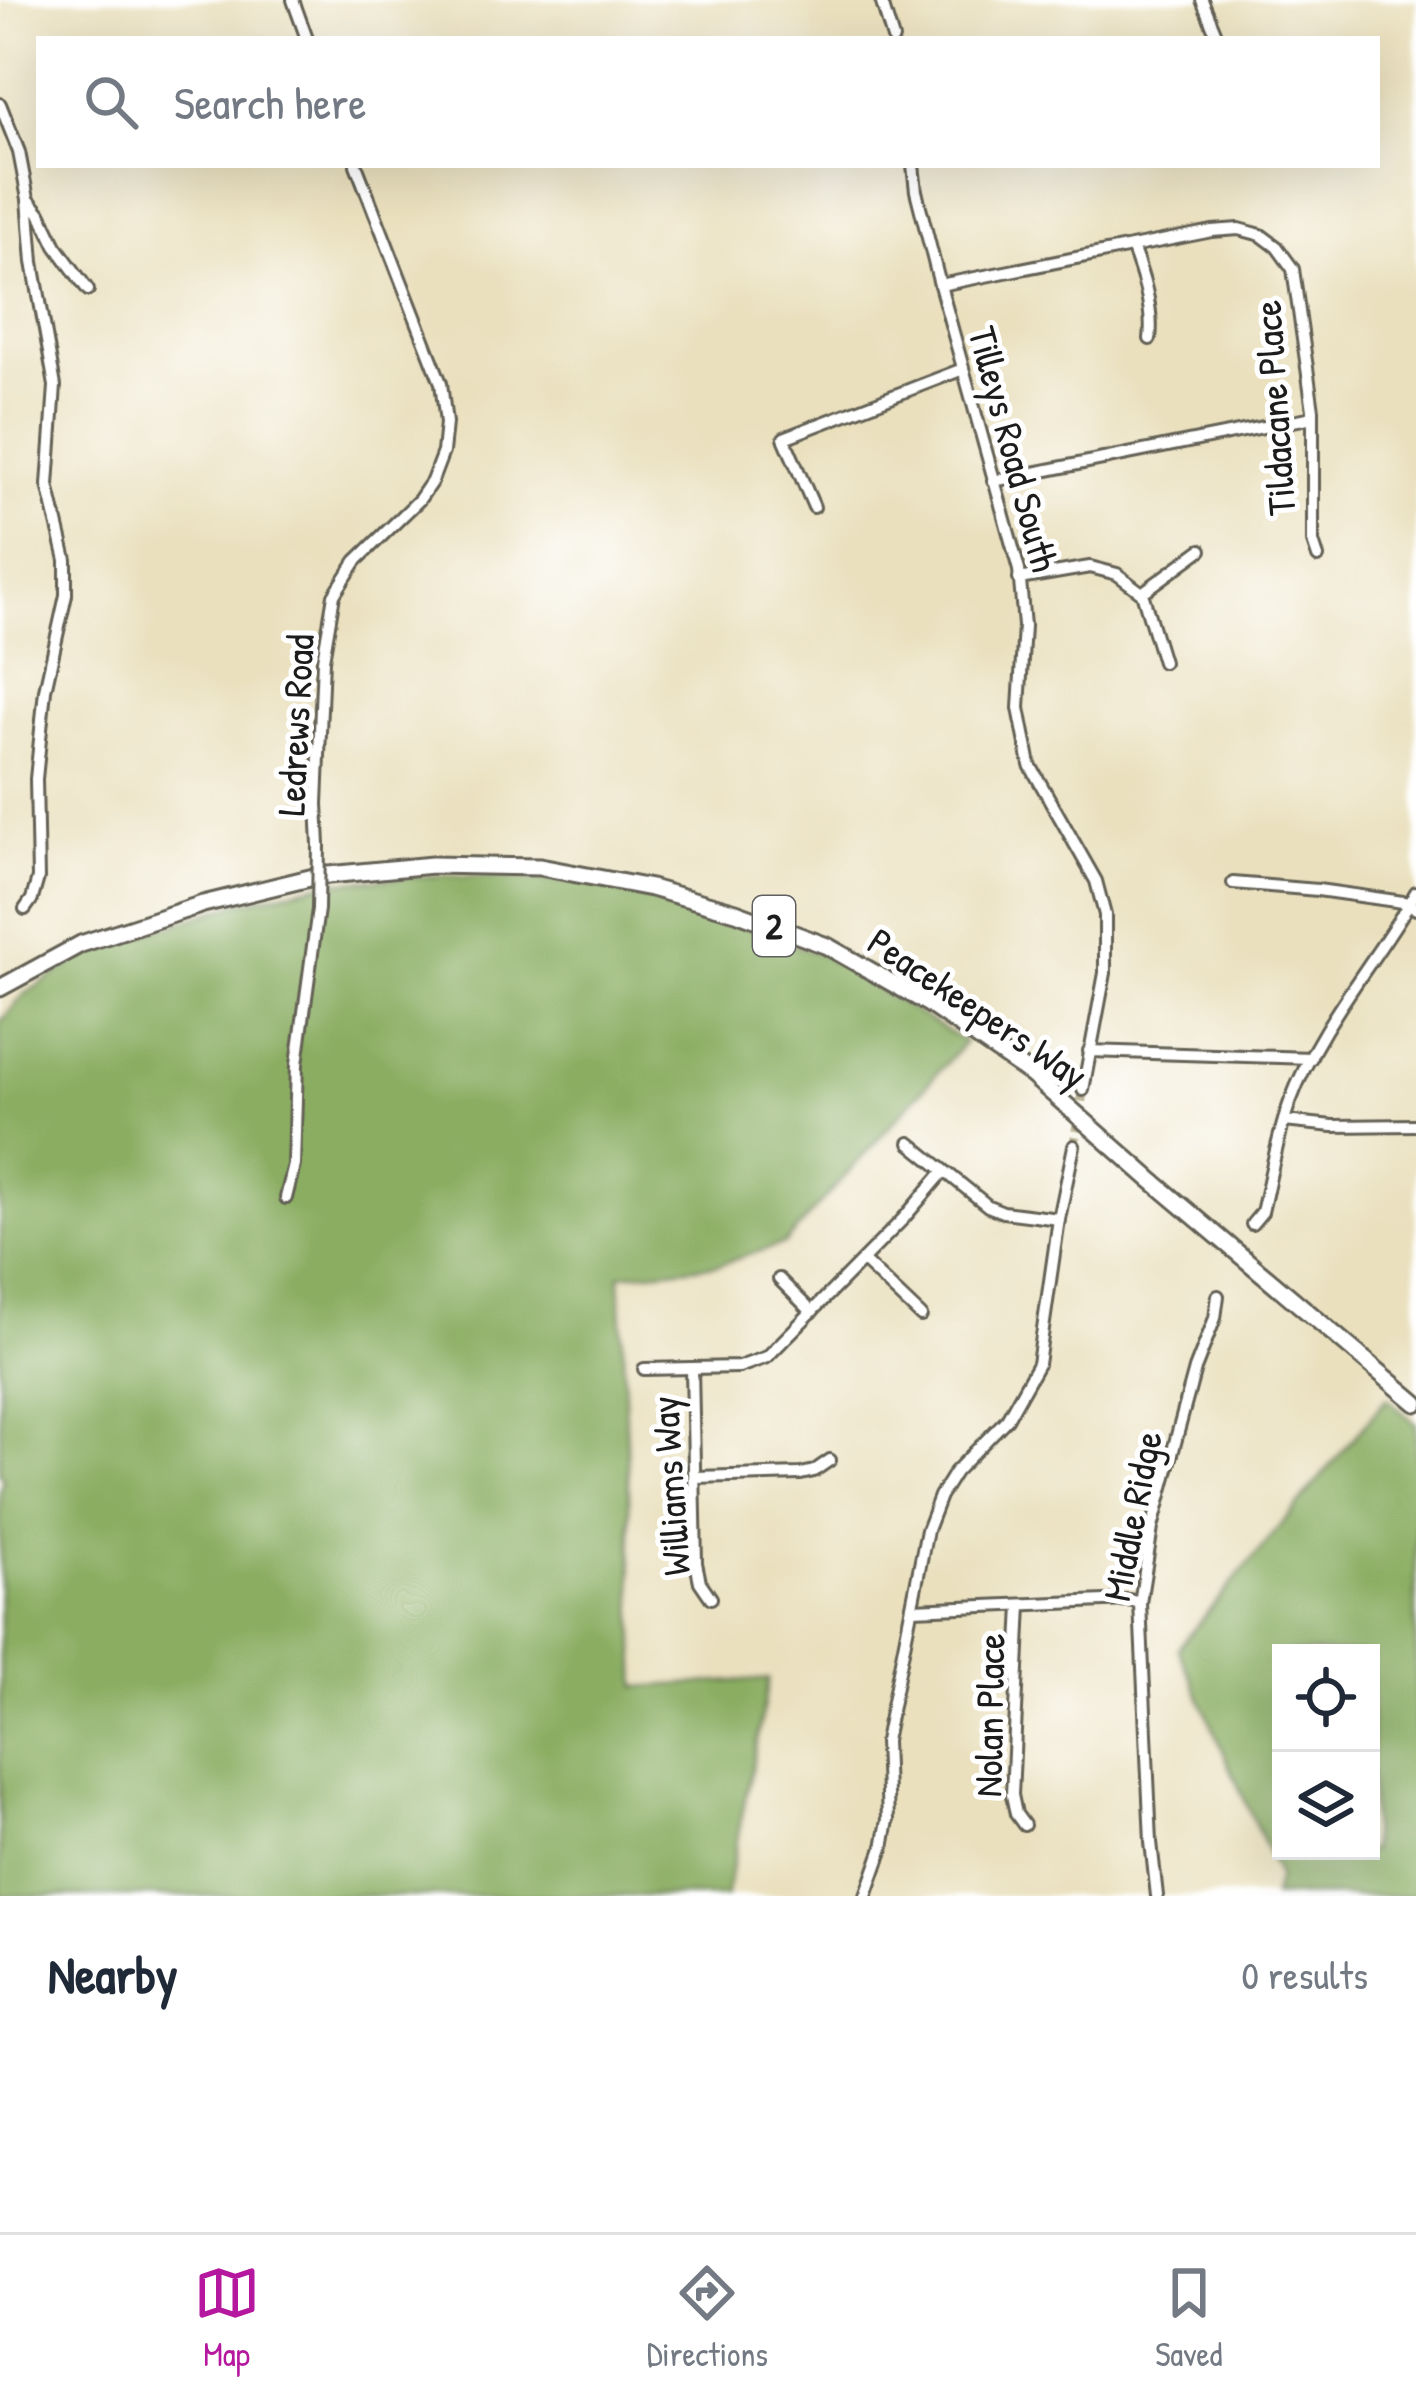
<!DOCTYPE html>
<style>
body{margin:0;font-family:"Patrick Hand",sans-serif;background:#f6f6f7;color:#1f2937}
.controls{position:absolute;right:36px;bottom:36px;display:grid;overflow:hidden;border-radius:0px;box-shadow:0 12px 48px #0002}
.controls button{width:108px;height:108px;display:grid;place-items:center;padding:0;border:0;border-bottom:3px solid #e0e1e3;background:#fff;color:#1f2937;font:60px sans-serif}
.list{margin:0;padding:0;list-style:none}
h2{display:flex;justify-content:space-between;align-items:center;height:156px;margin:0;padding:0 48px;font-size:51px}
h2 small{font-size:39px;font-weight:400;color:#747a83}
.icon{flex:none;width:66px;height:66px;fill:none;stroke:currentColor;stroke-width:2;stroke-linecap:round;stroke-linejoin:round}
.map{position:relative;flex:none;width:1416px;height:1896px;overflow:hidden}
.search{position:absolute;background:#fff;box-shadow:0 12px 48px #0002;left:36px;right:36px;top:36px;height:132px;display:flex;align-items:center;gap:30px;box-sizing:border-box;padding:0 42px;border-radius:0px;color:#747a83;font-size:45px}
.sheet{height:336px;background:#fff}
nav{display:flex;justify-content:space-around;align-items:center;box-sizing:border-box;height:168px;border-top:3px solid #e0e1e3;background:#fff;font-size:33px;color:#747a83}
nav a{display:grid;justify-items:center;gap:6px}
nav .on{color:#b5179e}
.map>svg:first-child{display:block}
.forest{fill:#8aad62;stroke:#53643f;stroke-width:3;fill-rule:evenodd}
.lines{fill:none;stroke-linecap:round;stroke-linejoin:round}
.minor-tunnel{stroke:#c1b99e;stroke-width:10;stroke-dasharray:10 5;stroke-linecap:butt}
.minor-casing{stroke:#646155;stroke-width:16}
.highway-casing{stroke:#646155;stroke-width:21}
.minor{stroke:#fff;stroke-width:10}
.highway{stroke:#fff;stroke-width:15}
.minor-bridge-casing{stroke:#646155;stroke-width:16;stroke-linecap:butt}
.minor-bridge{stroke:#fff;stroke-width:10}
.labels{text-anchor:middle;stroke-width:10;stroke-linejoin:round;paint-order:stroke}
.shield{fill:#fff;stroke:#606060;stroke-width:3}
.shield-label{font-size:36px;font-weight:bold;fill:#1c1c1c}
.street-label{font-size:39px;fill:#1c1c1c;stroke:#fff}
</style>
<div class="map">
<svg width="1416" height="1896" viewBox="0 0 1416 1896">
<rect width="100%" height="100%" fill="#fff"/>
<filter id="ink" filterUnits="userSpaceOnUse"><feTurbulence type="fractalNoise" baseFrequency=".00833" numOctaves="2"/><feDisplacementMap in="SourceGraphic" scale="24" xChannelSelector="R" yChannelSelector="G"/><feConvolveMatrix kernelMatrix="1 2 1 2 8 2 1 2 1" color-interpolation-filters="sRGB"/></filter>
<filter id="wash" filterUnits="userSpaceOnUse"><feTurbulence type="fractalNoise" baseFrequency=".004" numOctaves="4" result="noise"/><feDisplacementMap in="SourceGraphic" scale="48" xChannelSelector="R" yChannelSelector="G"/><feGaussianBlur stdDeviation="2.7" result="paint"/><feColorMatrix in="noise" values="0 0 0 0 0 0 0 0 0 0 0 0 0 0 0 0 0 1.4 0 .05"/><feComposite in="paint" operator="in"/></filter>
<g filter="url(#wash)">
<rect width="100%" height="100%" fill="#eae0be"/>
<!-- forest -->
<g class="forest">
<polygon points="449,875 580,882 702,911 824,956 965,1042 785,1243 718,1265 620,1275 637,1687 769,1679 726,1896 0,1896 0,1491 4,1480 0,1473 0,1022 25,994 92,951 241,902 328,882"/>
<path d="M1387,1398L1416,1424V1896H1273L1278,1876L1178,1648ZM1281,1653H1371V1851H1281Z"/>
</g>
</g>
<g filter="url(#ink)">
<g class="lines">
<!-- minor-tunnel -->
<polyline class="minor-tunnel" points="1074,1146 1083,1090"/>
<!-- minor casing -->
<g class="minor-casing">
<g id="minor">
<polyline points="293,0 307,39"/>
<polyline points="881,0 893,39"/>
<polyline points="1202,0 1218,39"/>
<polyline points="0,104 19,152 28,199 33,262 55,386 48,485 66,560 66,595 45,690 36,779 38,878 32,899 25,909"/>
<polyline points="913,165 916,191 940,285 1019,570 1024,626 1019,708 1030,765 1096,881 1105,915 1105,973 1083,1090"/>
<polyline points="28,199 40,213 56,246 88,290"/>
<path d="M1132,247C1143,275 1154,309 1150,339"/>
<polyline points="940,285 1212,231 1239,229 1261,235 1277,247 1293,269 1313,410 1313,542 1318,557"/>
<polyline points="993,481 1313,417"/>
<polyline points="814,507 784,438 963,369"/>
<polyline points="1019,579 1090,567 1117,574 1142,593 1163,662"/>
<polyline points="1142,593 1201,550"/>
<polyline points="319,845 317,804 323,660 334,595 356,561 419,500 432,481 443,452 446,423 441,383 356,165"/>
<polyline points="1233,883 1318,890 1410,903 1416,909"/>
<polyline points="1089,1051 1311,1058"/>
<polyline points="1284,1121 1333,1126 1416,1125"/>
<polyline points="910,1143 988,1206 1003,1212 1059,1219"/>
<polyline points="286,1198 294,1165 297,1064 318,909"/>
<path d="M1252,1224L1262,1212C1271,1175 1277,1137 1290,1102C1319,1025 1375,962 1416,892"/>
<polyline points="863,1261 921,1316"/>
<polyline points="779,1279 812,1312"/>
<polyline points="692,1368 696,1563 700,1582 711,1598"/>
<polyline points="644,1369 739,1367 767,1357 903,1219 944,1171"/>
<polyline points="695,1477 801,1474 814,1471 830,1460"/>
<polyline points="1021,1605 1012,1795 1016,1814 1024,1825"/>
<polyline points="913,1609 1129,1600 1140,1603"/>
<polyline points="866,1896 883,1848 888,1820 885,1741 927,1530 940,1496 955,1472 1007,1419 1038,1364 1059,1219 1074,1146"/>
<polyline points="1157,1896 1151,1842 1140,1603 1152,1528 1195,1369 1215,1318 1218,1296"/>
</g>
</g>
<!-- highway casing -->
<g class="highway-casing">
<polyline id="highway" points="0,988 81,944 203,904 318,876 432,865 540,867 651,888 736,912 827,946 929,1004 1032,1075 1150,1179 1416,1403"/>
</g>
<!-- minor -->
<use href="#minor" class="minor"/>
<!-- highway -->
<use href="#highway" class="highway"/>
<!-- minor-bridge casing -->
<g class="minor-bridge-casing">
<polyline id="minor-bridge" points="318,909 319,845"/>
</g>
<!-- minor-bridge -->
<use href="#minor-bridge" class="minor-bridge"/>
</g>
</g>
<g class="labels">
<!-- shield labels -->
<rect class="shield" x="753" y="896" width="42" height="60" rx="9"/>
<g class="shield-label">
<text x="774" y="939">2</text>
</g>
<!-- street labels -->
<g class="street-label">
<text transform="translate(1274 408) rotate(-94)" y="14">Tildacane Place</text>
<text transform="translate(1014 449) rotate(75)" y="14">Tilleys Road South</text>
<text transform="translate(295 725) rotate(-87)" y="14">Ledrews Road</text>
<text transform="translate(978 1008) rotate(34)" y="14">Peacekeepers Way</text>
<text transform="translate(670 1486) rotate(-94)" y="14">Williams Way</text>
<text transform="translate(1132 1516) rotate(-79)" y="14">Middle Ridge</text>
<text transform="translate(989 1715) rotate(-89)" y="14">Nolan Place</text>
</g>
</g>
</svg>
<div class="controls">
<button><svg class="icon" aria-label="locate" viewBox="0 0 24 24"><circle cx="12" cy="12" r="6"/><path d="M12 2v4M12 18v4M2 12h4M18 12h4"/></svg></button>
<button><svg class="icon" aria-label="layers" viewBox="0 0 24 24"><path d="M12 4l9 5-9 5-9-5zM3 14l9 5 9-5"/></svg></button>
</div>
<div class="search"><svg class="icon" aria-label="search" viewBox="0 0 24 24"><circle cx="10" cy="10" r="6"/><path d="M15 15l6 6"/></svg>Search here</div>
</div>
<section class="sheet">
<h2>Nearby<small>0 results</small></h2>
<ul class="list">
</ul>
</section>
<nav>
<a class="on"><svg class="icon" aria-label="map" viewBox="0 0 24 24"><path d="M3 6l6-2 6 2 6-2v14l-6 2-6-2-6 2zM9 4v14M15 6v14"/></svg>Map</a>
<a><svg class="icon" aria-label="directions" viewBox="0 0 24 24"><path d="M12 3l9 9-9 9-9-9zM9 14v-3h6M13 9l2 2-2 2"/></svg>Directions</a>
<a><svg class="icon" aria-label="saved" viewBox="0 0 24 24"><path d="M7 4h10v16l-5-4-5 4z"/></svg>Saved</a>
</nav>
